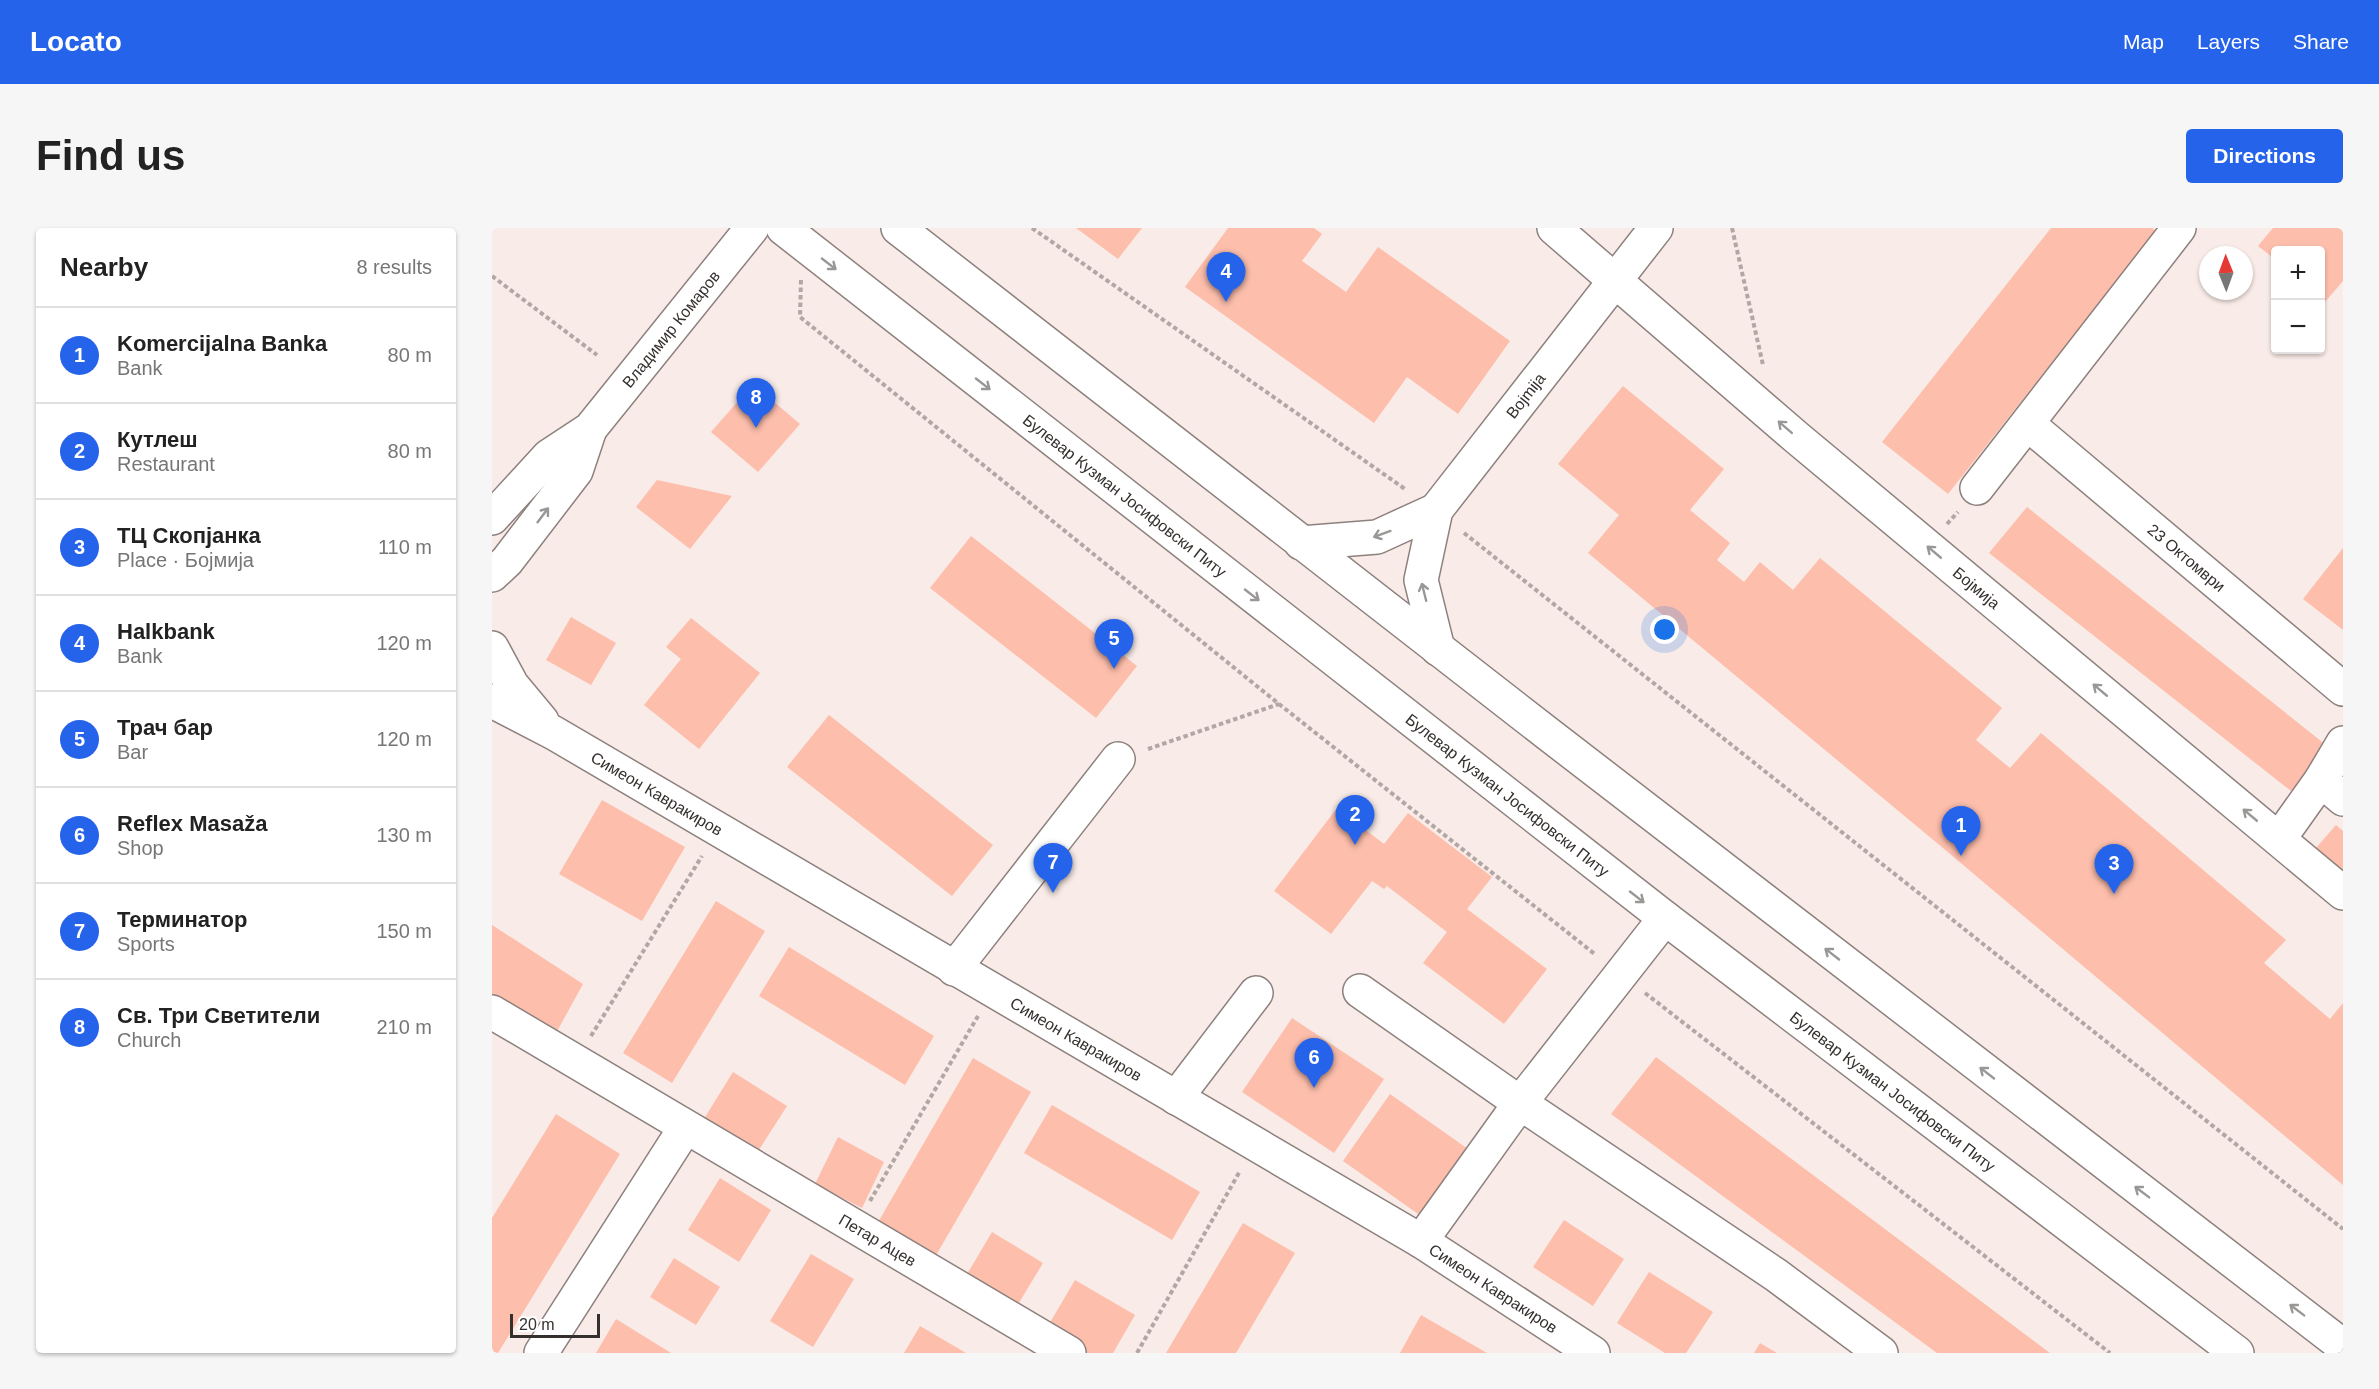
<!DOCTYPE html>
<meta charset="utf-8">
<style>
body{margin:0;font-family:Arial,sans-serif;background:#f6f6f6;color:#222}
.controls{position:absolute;right:18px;top:18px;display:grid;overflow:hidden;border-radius:6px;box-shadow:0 2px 4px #0004}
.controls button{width:54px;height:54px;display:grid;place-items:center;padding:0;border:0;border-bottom:2px solid #e0e0e0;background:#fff;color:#222;font:30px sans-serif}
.compass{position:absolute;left:1707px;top:18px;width:54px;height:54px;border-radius:50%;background:#fff;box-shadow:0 2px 4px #0004;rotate:359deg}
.scale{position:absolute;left:18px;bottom:15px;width:90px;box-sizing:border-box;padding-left:6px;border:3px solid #35302e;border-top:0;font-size:16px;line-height:21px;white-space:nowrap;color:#35302e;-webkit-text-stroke:4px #fff;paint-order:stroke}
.you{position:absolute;left:1173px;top:402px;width:21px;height:21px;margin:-15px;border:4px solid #fff;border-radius:50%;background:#1a73e8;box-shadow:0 0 0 9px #1a73e833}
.badge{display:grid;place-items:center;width:39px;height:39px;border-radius:50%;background:#2563eb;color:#fff;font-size:20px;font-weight:700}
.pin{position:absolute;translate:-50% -50px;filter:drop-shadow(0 2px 3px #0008)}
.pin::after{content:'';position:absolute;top:32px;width:21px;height:18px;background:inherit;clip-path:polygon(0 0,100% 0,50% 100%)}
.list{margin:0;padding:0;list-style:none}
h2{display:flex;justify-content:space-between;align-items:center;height:78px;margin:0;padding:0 24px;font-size:26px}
h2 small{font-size:20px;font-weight:400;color:#767676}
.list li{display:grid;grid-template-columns:39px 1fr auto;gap:18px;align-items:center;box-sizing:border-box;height:96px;padding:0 24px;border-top:2px solid #e0e0e0}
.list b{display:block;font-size:22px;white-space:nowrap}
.list p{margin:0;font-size:20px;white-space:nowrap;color:#767676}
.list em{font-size:20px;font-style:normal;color:#767676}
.map{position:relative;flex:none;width:1851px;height:1125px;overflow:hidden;border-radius:6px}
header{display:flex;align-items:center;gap:36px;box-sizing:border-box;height:84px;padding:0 30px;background:#2563eb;color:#fff}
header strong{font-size:28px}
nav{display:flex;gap:33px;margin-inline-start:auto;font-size:21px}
.intro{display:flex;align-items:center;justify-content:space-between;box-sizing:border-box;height:144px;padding:0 36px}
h1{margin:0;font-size:42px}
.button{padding:15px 27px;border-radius:6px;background:#2563eb;color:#fff;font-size:21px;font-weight:700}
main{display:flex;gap:36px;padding:0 36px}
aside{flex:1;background:#fff;border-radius:6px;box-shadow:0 2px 4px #0004}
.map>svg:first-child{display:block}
.building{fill:#fdbeac}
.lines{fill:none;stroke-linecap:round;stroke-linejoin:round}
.minor-casing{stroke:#8d817e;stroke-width:36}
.path{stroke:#b2a7a4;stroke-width:4;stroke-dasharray:4.5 3;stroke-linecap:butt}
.minor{stroke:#fff;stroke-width:33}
.oneway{stroke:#9a9896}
.labels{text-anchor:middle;stroke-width:4.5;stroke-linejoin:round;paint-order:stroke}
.street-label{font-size:16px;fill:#35302e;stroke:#fff}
</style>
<header>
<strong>Locato</strong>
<nav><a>Map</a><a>Layers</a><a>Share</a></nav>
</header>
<div class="intro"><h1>Find us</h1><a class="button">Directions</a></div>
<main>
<aside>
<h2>Nearby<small>8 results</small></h2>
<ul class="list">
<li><span class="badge">1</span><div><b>Komercijalna Banka</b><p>Bank</p></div><em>80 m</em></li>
<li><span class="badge">2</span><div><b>Кутлеш</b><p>Restaurant</p></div><em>80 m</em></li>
<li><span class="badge">3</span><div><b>ТЦ Скопјанка</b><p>Place · Бојмија</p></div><em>110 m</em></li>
<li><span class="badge">4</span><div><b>Halkbank</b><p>Bank</p></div><em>120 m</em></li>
<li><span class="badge">5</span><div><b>Трач бар</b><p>Bar</p></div><em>120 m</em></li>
<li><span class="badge">6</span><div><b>Reflex Masaža</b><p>Shop</p></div><em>130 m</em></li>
<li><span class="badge">7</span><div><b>Терминатор</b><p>Sports</p></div><em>150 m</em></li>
<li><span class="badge">8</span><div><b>Св. Три Светители</b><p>Church</p></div><em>210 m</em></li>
</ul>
</aside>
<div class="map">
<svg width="1851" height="1125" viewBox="0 0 1851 1125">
<rect width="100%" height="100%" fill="#f9ebe7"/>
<!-- building -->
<g class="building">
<polygon points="584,0 650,0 626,31"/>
<polygon points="736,0 822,0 830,6 810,33 854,64 886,19 1018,113 966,186 915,149 882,195 693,59"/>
<polygon points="1559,0 1660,0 1664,3 1456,266 1390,214"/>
<polygon points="1781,0 1851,0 1851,53 1833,74 1828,70 1828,22 1784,22 1784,32 1766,18"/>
<polygon points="261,156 308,196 266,244 219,204"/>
<polygon points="1131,158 1232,241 1198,282 1238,315 1225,332 1252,354 1268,334 1301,362 1328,330 1510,480 1484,512 1518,540 1549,505 1794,712 1772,735 1838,791 1851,775 1851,957 1451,620 1096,325 1127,287 1066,236"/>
<polygon points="165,252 240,268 198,321 144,279"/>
<polygon points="1535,279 1839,521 1804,567 1497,325"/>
<polygon points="479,308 645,438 604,490 438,360"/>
<polygon points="1851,320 1851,402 1811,371"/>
<polygon points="79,389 124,415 99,457 54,432"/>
<polygon points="199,390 268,445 207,521 152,477 189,431 174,419"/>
<polygon points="337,487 501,617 460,668 295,539"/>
<polygon points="110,572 193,619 150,693 67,646"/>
<polygon points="845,580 892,616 916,585 1000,649 975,681 1055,741 1012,796 931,735 955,704 895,658 892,661 880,653 839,706 782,663"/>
<polygon points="1844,597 1851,603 1851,643 1824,620"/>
<polygon points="224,673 273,703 180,855 131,825"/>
<polygon points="0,697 91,756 63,807 0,767"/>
<polygon points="297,719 442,808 413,857 267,768"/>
<polygon points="800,790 892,851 842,925 750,864"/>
<polygon points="1164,829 1558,1125 1445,1125 1119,886"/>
<polygon points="481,830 539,864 443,1029 385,996"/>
<polygon points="241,844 295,878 263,928 210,894"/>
<polygon points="898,866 976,921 929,988 851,933"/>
<polygon points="560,877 708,964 680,1012 532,925"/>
<polygon points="64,886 128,926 6,1125 0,1125 0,990"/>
<polygon points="346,909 392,934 370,980 323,956"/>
<polygon points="228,950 279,982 247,1034 196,1002"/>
<polygon points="1072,992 1132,1031 1101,1078 1041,1039"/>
<polygon points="751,995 803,1025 744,1125 674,1125"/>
<polygon points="500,1004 551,1035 522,1083 471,1053"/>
<polygon points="319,1026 362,1051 321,1119 278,1093"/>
<polygon points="182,1030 228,1059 204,1097 158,1069"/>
<polygon points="1157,1044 1221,1084 1194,1125 1173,1125 1125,1095"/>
<polygon points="583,1052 643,1087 621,1125 592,1125 553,1103"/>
<polygon points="929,1087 995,1125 908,1125"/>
<polygon points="124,1091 179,1125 104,1125"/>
<polygon points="428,1098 474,1125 412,1125"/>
<polygon points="1268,1115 1285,1125 1262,1125"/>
</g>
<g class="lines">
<!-- minor casing -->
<g class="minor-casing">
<g id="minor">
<path id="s1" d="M291,0L1173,690L1745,1125"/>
<path d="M406,0C886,375 1367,748 1851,1118"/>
<path id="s2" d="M1062,0L1304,209L1851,665"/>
<path id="s3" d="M1537,197L1851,461"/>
<polyline points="1485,260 1687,0"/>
<path id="s4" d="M0,290L57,228L98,201L260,0"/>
<polyline points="809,315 885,309 944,282"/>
<polyline points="0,347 15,333 84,243 98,201"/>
<polyline points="0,420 20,457 50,493"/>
<path id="s5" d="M946,421L929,352L944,282L1164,0"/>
<path id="s6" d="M0,473L62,505L929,1013L1101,1125"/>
<polyline points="1829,552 1851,571"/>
<polyline points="1787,611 1829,552 1851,515"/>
<polyline points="462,741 626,531"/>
<polyline points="868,763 1028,875 1284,1047 1389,1125"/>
<path id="s7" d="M0,784L577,1125"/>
<polyline points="684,870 764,765"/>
<polyline points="929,1013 1028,875 1173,690"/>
<polyline points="49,1125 193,900"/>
</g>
</g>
<!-- path -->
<g class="path">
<polyline points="540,0 913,261"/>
<polyline points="1240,0 1271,137"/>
<polyline points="0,48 105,127"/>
<polyline points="309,52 308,89 787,476 1104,727"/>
<polyline points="1455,296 1466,284"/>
<polyline points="972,305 1851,1001"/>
<polyline points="656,521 787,476"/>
<polyline points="1153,765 1618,1125"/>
<polyline points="99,808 210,628"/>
<polyline points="378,973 486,788"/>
<polyline points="645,1125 748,943"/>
</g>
<!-- minor -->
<use href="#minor" class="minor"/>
</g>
<!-- one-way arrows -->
<defs><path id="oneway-shaft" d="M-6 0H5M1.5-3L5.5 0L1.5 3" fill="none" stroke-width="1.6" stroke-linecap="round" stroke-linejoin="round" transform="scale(1.5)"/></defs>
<g class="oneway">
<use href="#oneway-shaft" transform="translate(337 36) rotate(38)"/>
<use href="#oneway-shaft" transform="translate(491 156) rotate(38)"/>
<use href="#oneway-shaft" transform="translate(1293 199) rotate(-139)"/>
<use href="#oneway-shaft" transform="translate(51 287) rotate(-53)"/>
<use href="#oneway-shaft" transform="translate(890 306) rotate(160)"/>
<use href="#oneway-shaft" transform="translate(1442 324) rotate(-140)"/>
<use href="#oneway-shaft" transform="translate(932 364) rotate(-104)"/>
<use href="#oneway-shaft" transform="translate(760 367) rotate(38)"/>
<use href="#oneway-shaft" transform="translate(1608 462) rotate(-140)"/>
<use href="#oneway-shaft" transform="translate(1758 587) rotate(-140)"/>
<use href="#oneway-shaft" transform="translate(1145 669) rotate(38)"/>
<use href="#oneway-shaft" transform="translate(1340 726) rotate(-142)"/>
<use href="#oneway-shaft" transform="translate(1495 845) rotate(-142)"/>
<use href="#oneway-shaft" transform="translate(1650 964) rotate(-143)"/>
<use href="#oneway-shaft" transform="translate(1805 1082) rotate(-143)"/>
</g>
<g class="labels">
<!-- street labels -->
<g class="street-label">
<text dy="6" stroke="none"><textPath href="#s4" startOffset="262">Владимир Комаров</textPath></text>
<text dy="6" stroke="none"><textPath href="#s5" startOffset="288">Bojmija</textPath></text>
<text dy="6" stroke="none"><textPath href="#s1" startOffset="434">Булевар Кузман Јосифовски Питу</textPath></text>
<text dy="6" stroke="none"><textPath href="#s3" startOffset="206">23 Октомври</textPath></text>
<text dy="6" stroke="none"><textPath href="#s2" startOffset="555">Бојмија</textPath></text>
<text dy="6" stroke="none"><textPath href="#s6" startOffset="189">Симеон Кавракиров</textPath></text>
<text dy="6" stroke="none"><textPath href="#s1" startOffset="920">Булевар Кузман Јосифовски Питу</textPath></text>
<text dy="6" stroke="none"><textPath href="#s6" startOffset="675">Симеон Кавракиров</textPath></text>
<text dy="6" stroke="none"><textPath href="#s1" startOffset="1406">Булевар Кузман Јосифовски Питу</textPath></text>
<text dy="6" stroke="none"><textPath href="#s7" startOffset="448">Петар Ацев</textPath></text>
<text dy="6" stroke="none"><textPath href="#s6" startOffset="1161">Симеон Кавракиров</textPath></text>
</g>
</g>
</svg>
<div class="controls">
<button>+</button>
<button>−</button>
</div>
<svg class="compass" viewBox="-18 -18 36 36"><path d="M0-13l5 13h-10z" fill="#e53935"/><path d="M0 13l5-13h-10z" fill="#767676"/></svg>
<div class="scale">20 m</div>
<div class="you"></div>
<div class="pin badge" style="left:1469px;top:628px">1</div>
<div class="pin badge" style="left:863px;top:617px">2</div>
<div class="pin badge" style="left:1622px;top:666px">3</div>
<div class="pin badge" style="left:734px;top:74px">4</div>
<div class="pin badge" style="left:622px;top:441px">5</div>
<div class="pin badge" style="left:822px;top:860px">6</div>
<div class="pin badge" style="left:561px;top:665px">7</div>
<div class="pin badge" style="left:264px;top:200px">8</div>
</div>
</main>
